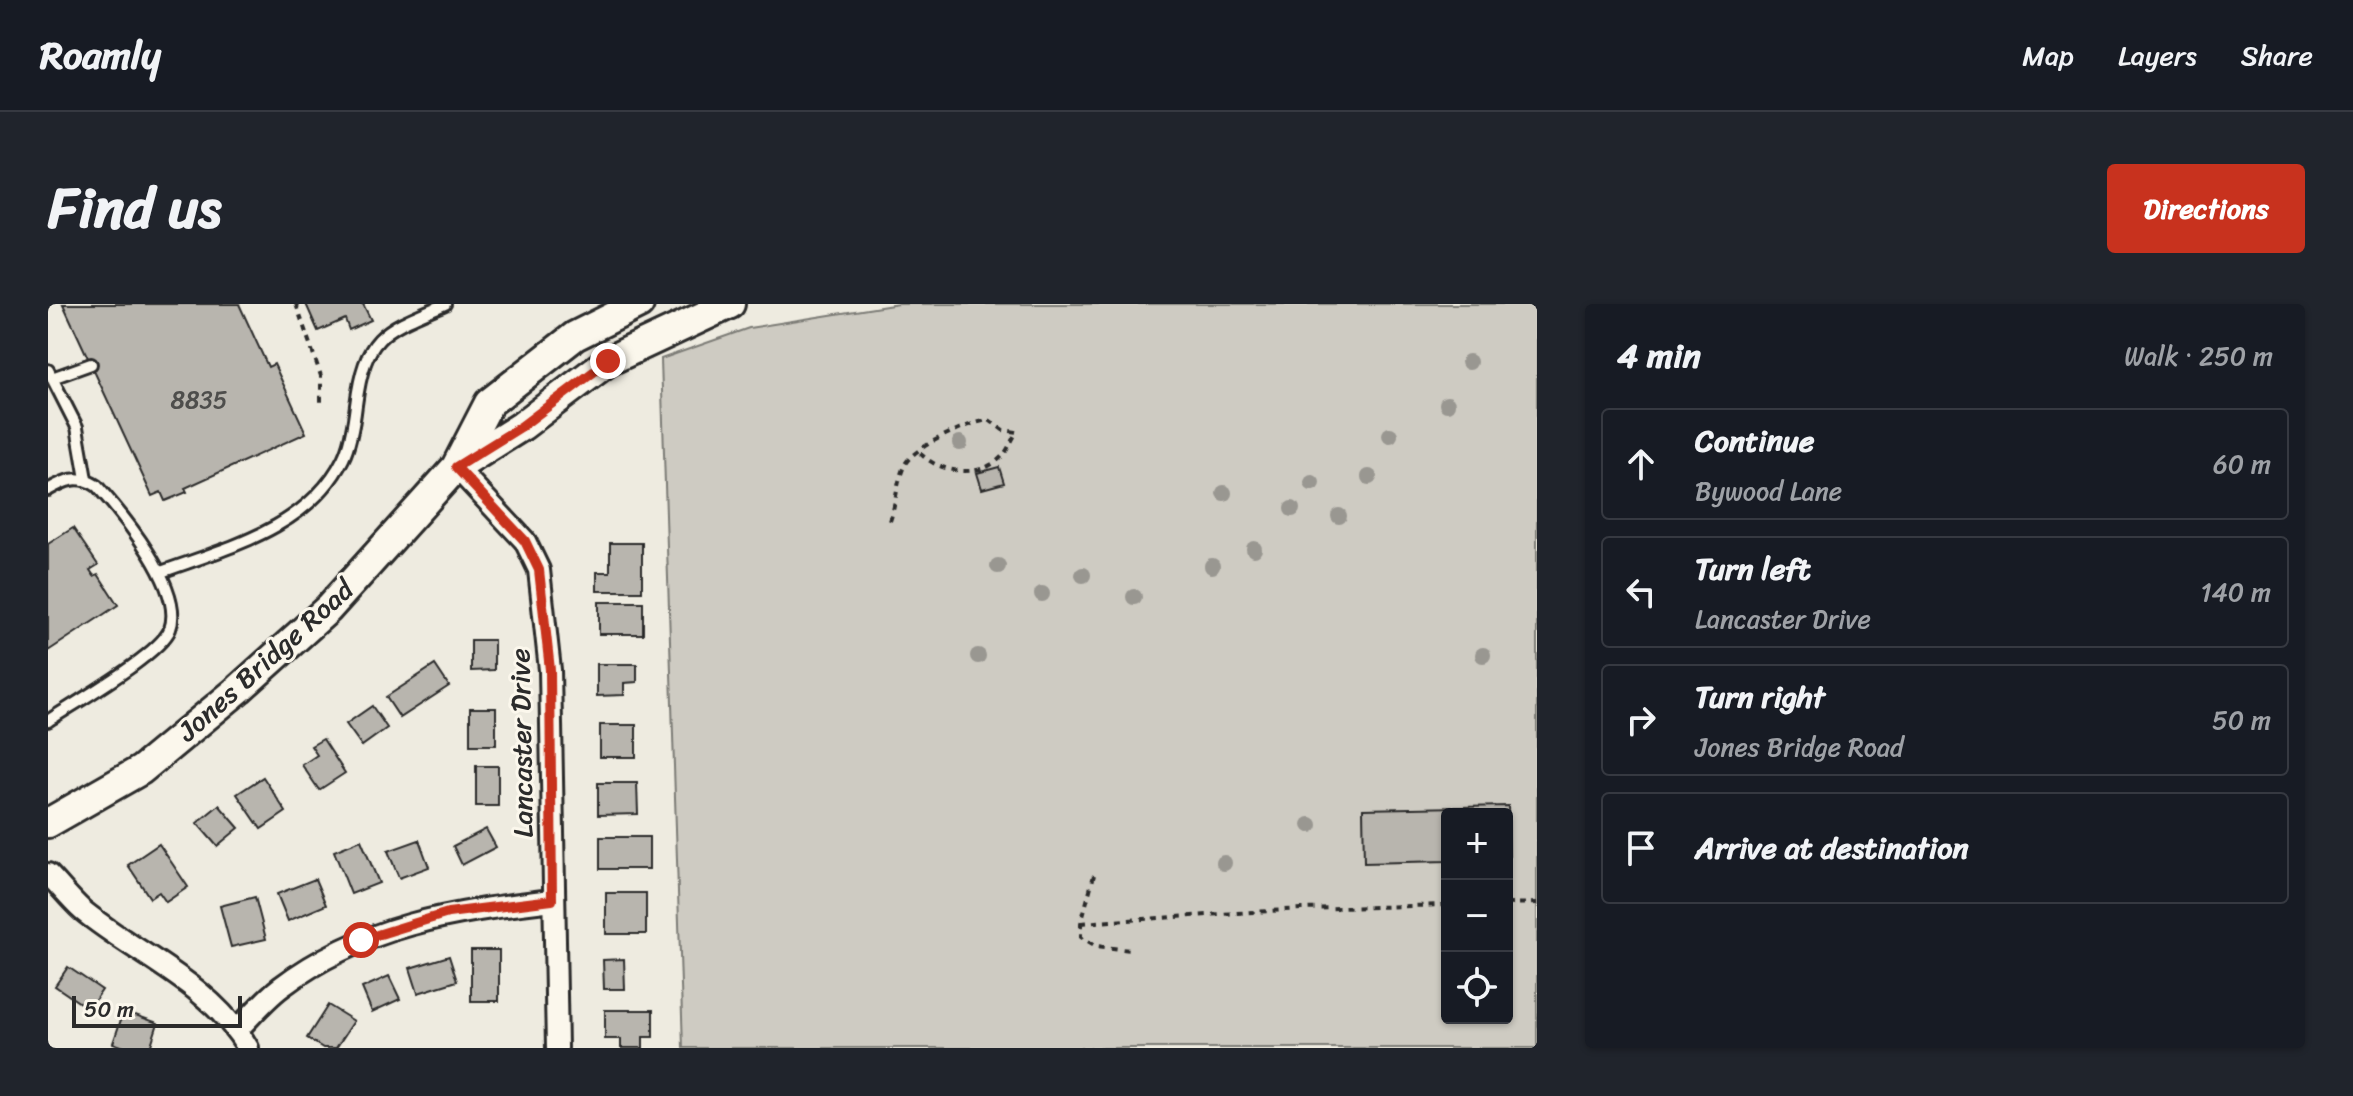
<!DOCTYPE html>
<meta charset="utf-8">
<style>
body{margin:0;font-family:Sriracha,sans-serif;background:#20242c;color:#f1f3f6}
.controls{position:absolute;right:24px;bottom:24px;display:grid;overflow:hidden;border-radius:8px;box-shadow:0 2px 6px #0004}
.controls button{width:72px;height:72px;display:grid;place-items:center;padding:0;border:0;border-bottom:2px solid #363941;background:#171b24;color:#f1f3f6;font:40px sans-serif}
.scale{position:absolute;left:24px;bottom:20px;width:170px;box-sizing:border-box;padding-left:8px;border:4px solid #2b2b2b;border-top:0;font-size:22px;line-height:28px;white-space:nowrap;color:#2b2b2b;-webkit-text-stroke:6px #fbf7ec;paint-order:stroke}
.stop{position:absolute;width:24px;height:24px;margin:-18px;border:6px solid #c8321e;border-radius:50%;background:#fff}
.stop.end{background:#c8321e;border-color:#fff;box-shadow:0 2px 8px #0008}
.list{margin:0;padding:0;list-style:none}
h2{display:flex;justify-content:space-between;align-items:center;height:104px;margin:0;padding:0 32px;font-size:34px}
h2 small{font-size:26px;font-weight:400;color:#9ea1a6}
.list li{display:grid;grid-template-columns:52px 1fr auto;gap:24px;align-items:center;box-sizing:border-box;height:112px;margin:0 16px 16px;padding:0 16px;border:2px solid #363941;border-radius:8px}
.list b{display:block;font-size:30px;white-space:nowrap}
.list p{margin:0;font-size:26px;white-space:nowrap;color:#9ea1a6}
.list em{font-size:26px;font-style:normal;color:#9ea1a6}
.icon{flex:none;width:44px;height:44px;fill:none;stroke:currentColor;stroke-width:2;stroke-linecap:round;stroke-linejoin:round}
.map{position:relative;flex:none;width:1489px;height:744px;overflow:hidden;border-radius:8px}
header{display:flex;align-items:center;gap:48px;box-sizing:border-box;height:112px;padding:0 40px;background:#171b24;border-bottom:2px solid #363941}
header strong{font-size:38px}
nav{display:flex;gap:44px;margin-inline-start:auto;font-size:28px}
.intro{display:flex;align-items:center;justify-content:space-between;box-sizing:border-box;height:192px;padding:0 48px}
h1{margin:0;font-size:56px}
.button{padding:20px 36px;border-radius:8px;background:#c8321e;color:#fff;font-size:28px;font-weight:700}
main{display:flex;gap:48px;padding:0 48px}
aside{flex:1;background:#171b24;border-radius:8px;box-shadow:0 2px 6px #0004}
.map>svg:first-child{display:block}
.green{fill:#cecbc2;stroke:#7c7b76;stroke-width:2;fill-rule:evenodd}
.building{fill:#b8b5ae;stroke:#2b2b2b;stroke-width:2}
.lines{fill:none;stroke-linecap:round;stroke-linejoin:round}
.lane-casing{stroke:#2b2b2b;stroke-width:16}
.street-casing{stroke:#2b2b2b;stroke-width:26}
.secondary-casing{stroke:#2b2b2b;stroke-width:34}
.path{stroke:#2b2b2b;stroke-width:4;stroke-dasharray:6 6;stroke-linecap:butt}
.lane{stroke:#fbf7ec;stroke-width:10}
.street{stroke:#fbf7ec;stroke-width:20}
.secondary{stroke:#fbf7ec;stroke-width:28}
.tree{fill:#999791}
.route{stroke:#c8321e;stroke-width:10}
.labels{text-anchor:middle;stroke-width:6;stroke-linejoin:round;paint-order:stroke}
.number-label{font-size:24px;fill:#4e4e4c}
.street-label{font-size:28px;fill:#2b2b2b;stroke:#fbf7ec}
</style>
<header>
<strong>Roamly</strong>
<nav><a>Map</a><a>Layers</a><a>Share</a></nav>
</header>
<div class="intro"><h1>Find us</h1><a class="button">Directions</a></div>
<main>
<div class="map">
<svg width="1489" height="744" viewBox="0 0 1489 744">
<rect width="100%" height="100%" fill="#eeebe0"/>
<filter id="ink" filterUnits="userSpaceOnUse"><feTurbulence type="fractalNoise" baseFrequency=".0125" numOctaves="2"/><feDisplacementMap in="SourceGraphic" scale="16" xChannelSelector="R" yChannelSelector="G"/><feConvolveMatrix kernelMatrix="1 2 1 2 8 2 1 2 1" color-interpolation-filters="sRGB"/></filter>
<g filter="url(#ink)">
<!-- green -->
<path class="green" d="M851,0H1489V744H635L613,55L701,24ZM1399,510H1459V714H1399Z"/>
<!-- building -->
<g class="building">
<polygon points="15,0 191,0 220,63 226,60 258,129 137,184 139,188 117,197 113,188 104,192"/>
<polygon points="258,0 315,0 323,16 301,26 297,15 270,27"/>
<polygon points="951,163 956,179 934,185 929,169"/>
<polygon points="25,224 50,261 42,266 46,272 50,270 70,301 0,347 0,240"/>
<polygon points="562,239 594,239 594,287 549,287 549,268 562,268"/>
<rect x="551" y="298" width="44" height="32"/>
<polygon points="423,336 446,336 446,366 423,367"/>
<polygon points="549,360 589,360 589,378 576,379 576,391 549,392"/>
<polygon points="387,361 401,382 352,414 338,393"/>
<polygon points="324,402 339,424 314,442 298,420"/>
<rect x="422" y="404" width="26" height="37"/>
<rect x="552" y="421" width="36" height="32"/>
<polygon points="275,435 297,469 271,486 254,461 269,451 263,442"/>
<rect x="428" y="462" width="22" height="40"/>
<polygon points="215,473 238,508 213,525 189,490"/>
<polygon points="550,479 589,479 590,510 550,511"/>
<polygon points="171,501 191,524 169,542 149,519"/>
<polygon points="1460,502 1461,556 1459,510 1399,510 1399,557 1316,559 1315,505"/>
<polygon points="438,525 448,543 414,561 405,542"/>
<rect x="552" y="533" width="49" height="32"/>
<polygon points="313,536 331,579 303,590 286,547"/>
<polygon points="371,536 381,563 351,574 340,547"/>
<polygon points="111,540 140,583 118,598 111,588 102,594 80,561"/>
<polygon points="267,575 278,601 240,617 229,590"/>
<rect x="558" y="589" width="40" height="41"/>
<polygon points="207,593 218,635 183,643 172,602"/>
<rect x="423" y="646" width="28" height="51"/>
<polygon points="401,652 409,677 370,689 362,664"/>
<polygon points="576,655 577,685 556,685 555,656"/>
<polygon points="20,663 54,686 41,705 7,682"/>
<polygon points="341,672 352,695 324,708 314,684"/>
<polygon points="280,701 306,717 288,744 275,744 259,734"/>
<polygon points="557,706 605,706 605,733 595,733 595,744 573,744 573,735 557,735"/>
<polygon points="76,707 110,719 102,744 79,744 65,739"/>
</g>
<g class="lines">
<!-- lane casing -->
<g class="lane-casing">
<g id="lane">
<polyline points="0,66 29,123 38,175"/>
<polyline points="4,74 43,60"/>
<path d="M0,186C17,176 30,170 49,182C74,210 137,285 122,325C113,350 25,400 0,417"/>
<path d="M113,268C179,244 261,224 295,155C303,139 306,118 308,101C317,31 335,26 397,0"/>
</g>
</g>
<!-- street casing -->
<g class="street-casing">
<g id="street">
<polyline points="408,163 477,237 491,266 502,366 509,744"/>
<path d="M0,570C11,581 22,595 34,606C90,652 162,679 200,744"/>
<path d="M189,726C203,712 217,695 233,683C315,621 405,608 504,596"/>
</g>
</g>
<!-- secondary casing -->
<g class="secondary-casing">
<g id="secondary">
<polyline points="409,163 474,122 560,57 682,0"/>
<polyline points="0,519 93,466 191,385 280,305 408,163 441,99 527,32 591,0"/>
</g>
</g>
<!-- path -->
<g class="path">
<polyline points="248,0 273,72 273,103"/>
<path d="M842,217C848,200 849,176 857,160C867,142 921,118 941,116L955,126L969,128C964,135 961,144 956,150C935,176 890,170 870,147"/>
<polyline points="1046,571 1033,619 1033,633 1048,642 1082,646"/>
<polyline points="1459,600 1489,599"/>
<polyline points="1033,619 1253,605 1399,601"/>
</g>
<!-- lane -->
<use href="#lane" class="lane"/>
<!-- street -->
<use href="#street" class="street"/>
<!-- secondary -->
<use href="#secondary" class="secondary"/>
</g>
<!-- trees -->
<g class="tree">
<circle cx="1421" cy="58" r="8"/>
<circle cx="1399" cy="100" r="8"/>
<circle cx="1342" cy="131" r="8"/>
<circle cx="912" cy="139" r="8"/>
<circle cx="1321" cy="173" r="8"/>
<circle cx="1264" cy="179" r="8"/>
<circle cx="1176" cy="189" r="8"/>
<circle cx="1244" cy="205" r="8"/>
<circle cx="1291" cy="212" r="8"/>
<circle cx="1206" cy="245" r="8"/>
<circle cx="950" cy="262" r="8"/>
<circle cx="1164" cy="262" r="8"/>
<circle cx="1035" cy="271" r="8"/>
<circle cx="994" cy="290" r="8"/>
<circle cx="1086" cy="293" r="8"/>
<circle cx="1435" cy="351" r="8"/>
<circle cx="930" cy="352" r="8"/>
<circle cx="1262" cy="521" r="8"/>
<circle cx="1176" cy="559" r="8"/>
</g>
</g>
<g class="lines" filter="url(#ink)">
<!-- route -->
<polyline class="route" points="313,636 400,609 504,596 502,366 491,266 477,237 408,163 474,122 560,57"/>
</g>
<g class="labels">
<!-- number labels -->
<g class="number-label">
<text x="151" y="104">8835</text>
</g>
<!-- street labels -->
<g class="street-label">
<text transform="translate(217 356) rotate(-42)" y="10">Jones Bridge Road</text>
<text transform="translate(473 439) rotate(-91)" y="10">Lancaster Drive</text>
</g>
</g>
</svg>
<div class="controls">
<button>+</button>
<button>−</button>
<button><svg class="icon" aria-label="locate" viewBox="0 0 24 24"><circle cx="12" cy="12" r="6"/><path d="M12 2v4M12 18v4M2 12h4M18 12h4"/></svg></button>
</div>
<div class="scale">50 m</div>
<div class="stop" style="left:313px;top:636px"></div>
<div class="stop end" style="left:560px;top:57px"></div>
</div>
<aside>
<h2>4 min<small>Walk · 250 m</small></h2>
<ul class="list">
<li><svg class="icon" aria-label="ahead" viewBox="0 0 24 24"><path d="M12 20V5M6 11l6-6 6 6"/></svg><div><b>Continue</b><p>Bywood Lane</p></div><em>60 m</em></li>
<li><svg class="icon" aria-label="left" viewBox="0 0 24 24"><path d="M17 20v-9H6M10 6l-5 5 5 5"/></svg><div><b>Turn left</b><p>Lancaster Drive</p></div><em>140 m</em></li>
<li><svg class="icon" aria-label="right" viewBox="0 0 24 24"><path d="M7 20v-9h11M14 6l5 5-5 5"/></svg><div><b>Turn right</b><p>Jones Bridge Road</p></div><em>50 m</em></li>
<li><svg class="icon" aria-label="arrive" viewBox="0 0 24 24"><path d="M6 21V4h12l-3 4 3 4H6"/></svg><div><b>Arrive at destination</b></div></li>
</ul>
</aside>
</main>
